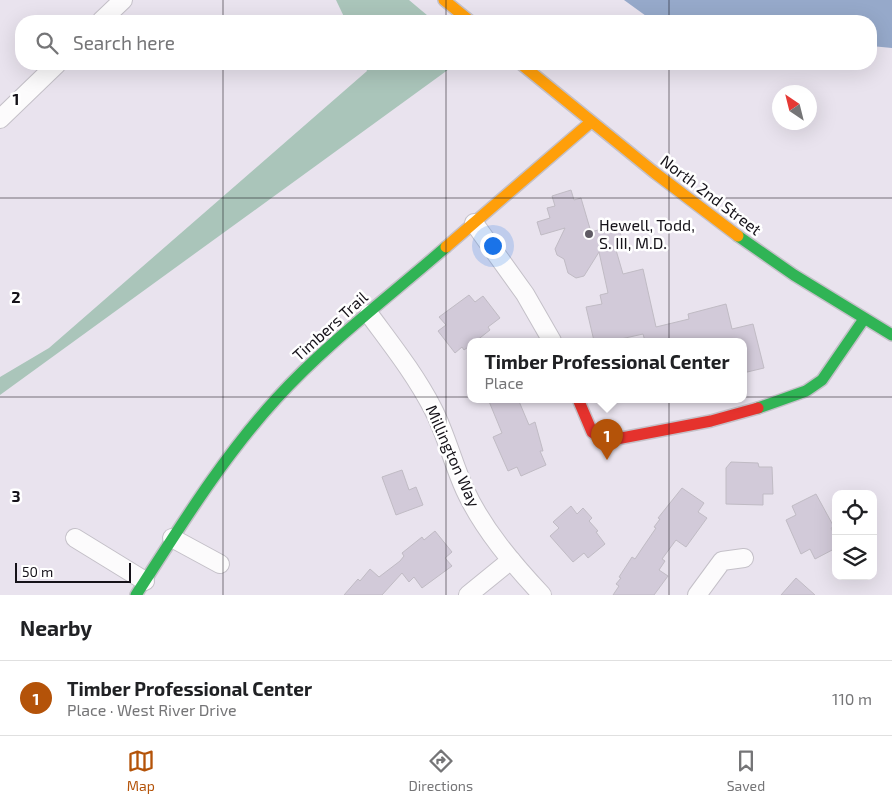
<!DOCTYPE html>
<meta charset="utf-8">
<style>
body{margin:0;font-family:"Exo 2",sans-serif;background:#f6f6f6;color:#202124}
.controls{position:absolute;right:15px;bottom:15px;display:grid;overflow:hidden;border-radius:10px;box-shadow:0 5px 20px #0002}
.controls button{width:45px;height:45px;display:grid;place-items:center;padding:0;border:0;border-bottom:1px solid #e0e0e0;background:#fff;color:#202124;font:25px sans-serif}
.compass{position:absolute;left:772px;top:85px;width:45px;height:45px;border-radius:50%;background:#fff;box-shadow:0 5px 20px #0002;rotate:325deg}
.scale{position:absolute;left:15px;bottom:12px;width:116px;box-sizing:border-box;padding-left:5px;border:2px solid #151219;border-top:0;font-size:14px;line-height:18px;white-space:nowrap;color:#151219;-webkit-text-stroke:4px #fff;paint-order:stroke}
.you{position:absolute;left:492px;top:245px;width:18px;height:18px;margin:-12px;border:4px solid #fff;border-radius:50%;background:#1a73e8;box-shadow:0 0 0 8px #1a73e833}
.badge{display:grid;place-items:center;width:32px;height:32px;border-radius:50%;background:#b45309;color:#fff;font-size:16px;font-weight:700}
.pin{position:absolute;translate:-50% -41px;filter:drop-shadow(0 1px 2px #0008)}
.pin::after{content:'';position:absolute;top:26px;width:18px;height:15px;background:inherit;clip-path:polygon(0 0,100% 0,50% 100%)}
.popup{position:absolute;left:467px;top:338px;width:280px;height:65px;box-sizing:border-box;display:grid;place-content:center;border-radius:10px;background:#fff;filter:drop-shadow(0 1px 4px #0005);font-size:16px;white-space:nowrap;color:#757577}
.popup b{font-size:19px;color:#202124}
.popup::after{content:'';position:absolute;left:50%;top:100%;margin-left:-10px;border:10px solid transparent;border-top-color:#fff}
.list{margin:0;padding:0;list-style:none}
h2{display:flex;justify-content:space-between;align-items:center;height:65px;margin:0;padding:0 20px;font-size:21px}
h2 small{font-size:16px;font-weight:400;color:#757577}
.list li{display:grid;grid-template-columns:32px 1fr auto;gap:15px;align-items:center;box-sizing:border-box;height:75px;padding:0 20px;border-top:1px solid #e0e0e0}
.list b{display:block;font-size:19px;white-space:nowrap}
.list p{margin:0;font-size:16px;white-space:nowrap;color:#757577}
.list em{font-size:16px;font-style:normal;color:#757577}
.icon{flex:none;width:28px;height:28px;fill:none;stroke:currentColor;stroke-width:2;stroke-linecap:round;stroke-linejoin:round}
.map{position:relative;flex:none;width:892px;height:595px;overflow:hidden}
.search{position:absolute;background:#fff;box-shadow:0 5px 20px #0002;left:15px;right:15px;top:15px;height:55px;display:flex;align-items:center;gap:12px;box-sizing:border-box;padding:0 18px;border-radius:20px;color:#757577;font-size:19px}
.sheet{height:140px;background:#fff}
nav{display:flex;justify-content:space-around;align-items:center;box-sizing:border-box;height:70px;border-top:1px solid #e0e0e0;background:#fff;font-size:14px;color:#757577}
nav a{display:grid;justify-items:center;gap:2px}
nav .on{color:#b45309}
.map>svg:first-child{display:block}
.forest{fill:#aac5ba}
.water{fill:#96a9ca}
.building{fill:#d2cad9;stroke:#c0bbc4}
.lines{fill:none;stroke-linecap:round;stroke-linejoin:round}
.street-casing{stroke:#c4c0c8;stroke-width:20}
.fast-casing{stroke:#c4c0c8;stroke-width:14}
.slow-casing{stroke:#c4c0c8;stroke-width:14}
.jam-casing{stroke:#c4c0c8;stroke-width:14}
.street{stroke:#fcfbfc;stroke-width:18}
.fast{stroke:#30b455;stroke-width:11}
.slow{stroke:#ff9f0a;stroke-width:11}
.jam{stroke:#e5322d;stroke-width:11}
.grid{fill:none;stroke:#151219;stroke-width:1;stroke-opacity:0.55}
.poi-dot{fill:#5f5b64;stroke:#fff;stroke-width:2}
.labels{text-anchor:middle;stroke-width:5;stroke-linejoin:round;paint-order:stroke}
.street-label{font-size:16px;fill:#151219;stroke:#fff}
.poi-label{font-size:16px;fill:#151219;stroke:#fff;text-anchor:start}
.grid-label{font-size:16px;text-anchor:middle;font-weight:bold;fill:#151219;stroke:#fff;stroke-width:5;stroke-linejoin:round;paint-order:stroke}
</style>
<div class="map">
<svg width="892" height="595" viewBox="0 0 892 595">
<rect width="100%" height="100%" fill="#e9e3ee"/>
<!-- forest -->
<g class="forest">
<polygon points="336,0 409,0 434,21 346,21"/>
<polygon points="364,64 456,64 0,395 0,377 49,348 367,71"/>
</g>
<!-- water -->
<polygon class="water" points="624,0 892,0 892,48 871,46 871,21 653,21"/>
<!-- building -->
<g class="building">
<polygon points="571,190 574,200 581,198 591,232 609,227 610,231 619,228 624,247 616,250 623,274 643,269 656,327 689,319 688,314 726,304 732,329 753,324 764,368 743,373 743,341 645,341 643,334 612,341 594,341 586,307 602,304 600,295 608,293 599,252 584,276 576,278 568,273 564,259 557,255 555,249 565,228 541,235 537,222 550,218 547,208 555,206 552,196"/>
<polygon points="469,295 475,302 483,296 500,318 488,327 490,330 476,341 471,341 471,345 464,350 462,347 455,353 438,331 446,325 439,317"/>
<polygon points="488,399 518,399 529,425 535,422 543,451 540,451 546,465 521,476 517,467 508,471 493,437 502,433"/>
<polygon points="731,462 758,463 759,467 772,467 773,494 763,494 763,505 726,504 726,468"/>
<polygon points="402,470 409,490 416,487 423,505 396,515 382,477"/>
<polygon points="682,488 704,503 698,512 707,518 686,547 676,540 662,559 665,561 659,570 668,576 654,595 613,595 619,586 616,584 621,578 619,577 632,557 635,559 643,547 656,528 654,527 660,519 658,518"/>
<polygon points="816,494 834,527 831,528 836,538 836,548 815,559 810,549 801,554 786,520 796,515 792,506"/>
<polygon points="571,506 577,514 583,508 592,518 589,521 598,531 596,532 605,544 588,558 584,553 573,562 550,536 559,528 553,522"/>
<polygon points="435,531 452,552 445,558 452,566 422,588 414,577 409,582 402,573 382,595 344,595 358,579 360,581 370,569 379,577 400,561 404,556 402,553 422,537 424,540"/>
<polygon points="796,578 815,595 781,595"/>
</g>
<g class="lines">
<!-- street casing -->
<g class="street-casing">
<g id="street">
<polyline points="101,21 123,0"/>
<polyline points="0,119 57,64"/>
<polyline points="474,223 525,294 552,341"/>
<path d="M369,314C391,344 415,374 433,409C446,434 453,464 465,490C483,529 513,564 542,595"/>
<polyline points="75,538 145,581"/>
<polyline points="172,538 220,564"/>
<polyline points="468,595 511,560"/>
<polyline points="697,595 722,561 744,558"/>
</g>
</g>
<!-- fast casing -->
<g class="fast-casing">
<g id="fast">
<polyline points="738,236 794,275 892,335"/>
<polyline points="758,408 806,391 822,380 864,319"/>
<path d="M136,595C180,527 222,458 277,398C327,343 390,296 446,247"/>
</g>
</g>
<!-- slow casing -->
<g class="slow-casing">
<g id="slow">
<polyline points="444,0 470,21"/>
<polyline points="521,64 655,173 738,236"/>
<polyline points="446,247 591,122"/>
</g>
</g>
<!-- jam casing -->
<g class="jam-casing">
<polyline id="jam" points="578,399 592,432 606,441 711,421 758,408"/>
</g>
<!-- street -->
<use href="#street" class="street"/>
<!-- fast -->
<use href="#fast" class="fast"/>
<!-- slow -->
<use href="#slow" class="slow"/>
<!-- jam -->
<use href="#jam" class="jam"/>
</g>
<!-- grid -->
<path class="grid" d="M223,0V21M446,0V21M669,0V21M223,64V595M446,64V595M669,64V595M0,198H892M0,397H892"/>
<!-- markers -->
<circle class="poi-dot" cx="589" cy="234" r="5"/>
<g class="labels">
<!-- street labels -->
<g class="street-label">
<text transform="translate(711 195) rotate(37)" y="6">North 2nd Street</text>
<text transform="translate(330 326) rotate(-42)" y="6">Timbers Trail</text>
<text transform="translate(453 456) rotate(66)" y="6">Millington Way</text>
</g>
<!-- poi labels -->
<g class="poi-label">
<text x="599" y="231">Hewell, Todd,<tspan x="599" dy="18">S. III, M.D.</tspan></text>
</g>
</g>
<g class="grid-label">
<text x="16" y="105">1</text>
<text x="16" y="303">2</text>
<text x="16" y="502">3</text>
</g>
</svg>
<div class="controls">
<button><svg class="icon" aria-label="locate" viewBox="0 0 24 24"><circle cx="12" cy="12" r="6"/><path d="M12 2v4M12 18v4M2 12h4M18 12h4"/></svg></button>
<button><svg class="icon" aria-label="layers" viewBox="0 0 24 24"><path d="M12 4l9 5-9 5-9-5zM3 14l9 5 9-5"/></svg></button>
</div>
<svg class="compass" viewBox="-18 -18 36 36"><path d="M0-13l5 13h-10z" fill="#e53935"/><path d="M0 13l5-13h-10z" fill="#757577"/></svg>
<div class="scale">50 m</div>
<div class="you"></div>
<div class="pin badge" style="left:607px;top:460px">1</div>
<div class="popup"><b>Timber Professional Center</b>Place</div>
<div class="search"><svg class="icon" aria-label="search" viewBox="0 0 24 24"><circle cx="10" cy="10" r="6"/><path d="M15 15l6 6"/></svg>Search here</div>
</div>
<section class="sheet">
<h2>Nearby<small></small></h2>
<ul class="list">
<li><span class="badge">1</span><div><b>Timber Professional Center</b><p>Place · West River Drive</p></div><em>110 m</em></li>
</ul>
</section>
<nav>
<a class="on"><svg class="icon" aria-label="map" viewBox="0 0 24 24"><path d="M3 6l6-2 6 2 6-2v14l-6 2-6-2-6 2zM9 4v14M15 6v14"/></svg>Map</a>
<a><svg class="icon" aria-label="directions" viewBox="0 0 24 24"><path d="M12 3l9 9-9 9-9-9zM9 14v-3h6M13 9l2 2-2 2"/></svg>Directions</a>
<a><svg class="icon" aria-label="saved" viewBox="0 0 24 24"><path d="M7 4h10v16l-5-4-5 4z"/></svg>Saved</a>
</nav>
